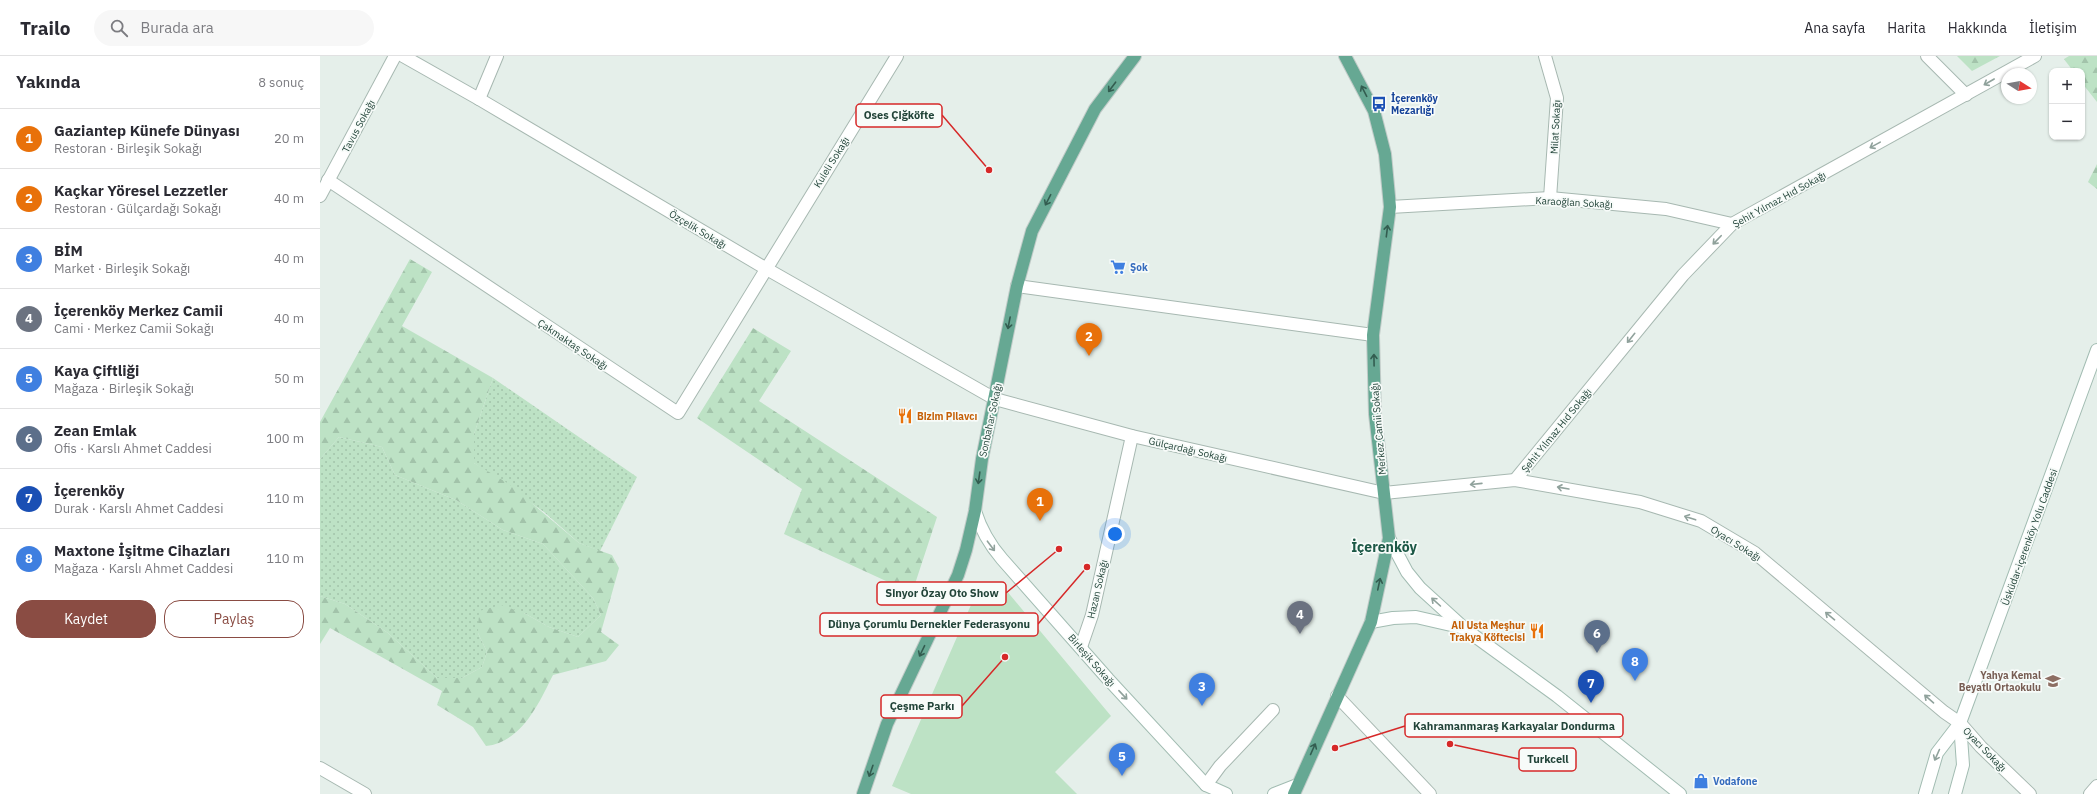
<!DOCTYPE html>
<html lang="tr">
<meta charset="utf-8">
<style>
body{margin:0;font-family:"IBM Plex Sans",sans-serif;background:#f7f7f7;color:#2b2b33}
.controls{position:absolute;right:12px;top:12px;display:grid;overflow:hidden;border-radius:8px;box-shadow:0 1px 3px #0004}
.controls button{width:36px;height:36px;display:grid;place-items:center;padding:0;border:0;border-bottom:1px solid #e1e1e2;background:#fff;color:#2b2b33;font:20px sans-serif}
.compass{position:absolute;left:1681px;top:12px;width:36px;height:36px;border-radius:50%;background:#fff;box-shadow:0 1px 3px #0004;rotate:101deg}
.you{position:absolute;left:795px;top:478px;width:14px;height:14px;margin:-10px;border:3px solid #fff;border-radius:50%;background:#1a73e8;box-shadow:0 0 0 6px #1a73e833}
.badge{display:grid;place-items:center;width:26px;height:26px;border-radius:50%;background:#8a4c43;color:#fff;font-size:13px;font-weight:700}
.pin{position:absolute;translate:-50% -33px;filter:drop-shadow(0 1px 2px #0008)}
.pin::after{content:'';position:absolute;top:21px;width:14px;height:12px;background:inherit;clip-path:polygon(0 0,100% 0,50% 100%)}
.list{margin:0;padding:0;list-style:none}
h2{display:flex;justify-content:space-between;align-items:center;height:52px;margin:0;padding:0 16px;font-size:17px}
h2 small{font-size:13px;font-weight:400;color:#7c7c81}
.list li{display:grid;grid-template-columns:26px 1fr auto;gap:12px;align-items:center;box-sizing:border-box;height:60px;padding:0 16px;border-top:1px solid #e1e1e2}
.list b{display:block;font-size:15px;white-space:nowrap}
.list p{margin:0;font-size:13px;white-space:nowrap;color:#7c7c81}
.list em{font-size:13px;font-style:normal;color:#7c7c81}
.actions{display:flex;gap:8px;padding:12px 16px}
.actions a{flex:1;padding:9px 0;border:1px solid #8a4c43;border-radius:16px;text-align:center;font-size:14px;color:#8a4c43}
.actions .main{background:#8a4c43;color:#fff}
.icon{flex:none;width:22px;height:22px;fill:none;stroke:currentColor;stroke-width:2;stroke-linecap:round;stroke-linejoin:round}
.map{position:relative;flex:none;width:1777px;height:738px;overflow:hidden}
header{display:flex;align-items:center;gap:24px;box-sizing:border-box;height:56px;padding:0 20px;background:#fff;border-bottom:1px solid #e1e1e2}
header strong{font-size:19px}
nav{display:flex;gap:22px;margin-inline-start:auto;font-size:14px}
.search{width:280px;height:36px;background:#f7f7f7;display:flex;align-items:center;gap:10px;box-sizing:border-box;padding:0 14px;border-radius:22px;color:#7c7c81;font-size:15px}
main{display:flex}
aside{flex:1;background:#fff}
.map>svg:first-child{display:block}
.grass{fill:url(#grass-dots)}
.forest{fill:url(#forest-firs)}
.green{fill:#bde2c5}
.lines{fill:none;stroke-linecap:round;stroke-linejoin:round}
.lane-casing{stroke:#a7b8b1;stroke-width:14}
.street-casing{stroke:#a7b8b1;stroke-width:14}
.secondary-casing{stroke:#a2bcb2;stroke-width:14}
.primary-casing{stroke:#c1cbc8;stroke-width:14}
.lane{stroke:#fff;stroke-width:12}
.street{stroke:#fff;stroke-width:12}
.secondary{stroke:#fff;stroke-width:12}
.primary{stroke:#66a893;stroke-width:12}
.oneway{stroke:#90a29c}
.oneway2{stroke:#335d50}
.labels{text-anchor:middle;stroke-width:3.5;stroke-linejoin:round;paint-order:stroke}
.transit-label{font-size:10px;font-weight:bold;fill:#164399;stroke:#f7fbf9;text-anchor:start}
.street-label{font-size:10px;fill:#224439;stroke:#f7fbf9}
.shop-label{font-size:10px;font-weight:bold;fill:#366cbe;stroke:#f7fbf9;text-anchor:start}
.food-label{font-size:10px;font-weight:bold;fill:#c56008;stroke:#f7fbf9;text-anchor:start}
.education-label{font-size:10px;font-weight:bold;fill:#785e54;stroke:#f7fbf9;text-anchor:end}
.district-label{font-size:14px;font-weight:bold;fill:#1c5846;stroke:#f7fbf9}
.leader{fill:none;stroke:#d62828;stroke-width:1.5}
.callout-dot{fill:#d62828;stroke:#f7fbf9;stroke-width:1.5}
.callout{fill:#f7fbf9;stroke:#d62828;stroke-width:1.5}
.callout-label{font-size:11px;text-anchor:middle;font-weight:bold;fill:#224439}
</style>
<header>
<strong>Trailo</strong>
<div class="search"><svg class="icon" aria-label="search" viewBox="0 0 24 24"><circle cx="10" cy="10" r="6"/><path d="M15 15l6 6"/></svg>Burada ara</div>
<nav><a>Ana sayfa</a><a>Harita</a><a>Hakkında</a><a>İletişim</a></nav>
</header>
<main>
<aside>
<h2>Yakında<small>8 sonuç</small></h2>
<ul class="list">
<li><span class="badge" style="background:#e8710a">1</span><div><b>Gaziantep Künefe Dünyası</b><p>Restoran · Birleşik Sokağı</p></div><em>20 m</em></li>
<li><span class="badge" style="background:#e8710a">2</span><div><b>Kaçkar Yöresel Lezzetler</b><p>Restoran · Gülçardağı Sokağı</p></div><em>40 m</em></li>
<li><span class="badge" style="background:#3f7fe0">3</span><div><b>BİM</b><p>Market · Birleşik Sokağı</p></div><em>40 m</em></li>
<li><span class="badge" style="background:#6b7280">4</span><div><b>İçerenköy Merkez Camii</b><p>Cami · Merkez Camii Sokağı</p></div><em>40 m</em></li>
<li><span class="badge" style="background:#3f7fe0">5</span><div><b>Kaya Çiftliği</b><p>Mağaza · Birleşik Sokağı</p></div><em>50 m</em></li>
<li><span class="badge" style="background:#5c6f8a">6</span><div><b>Zean Emlak</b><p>Ofis · Karslı Ahmet Caddesi</p></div><em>100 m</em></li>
<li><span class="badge" style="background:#1a4fb4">7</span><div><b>İçerenköy</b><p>Durak · Karslı Ahmet Caddesi</p></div><em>110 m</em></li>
<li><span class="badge" style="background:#3f7fe0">8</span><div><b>Maxtone İşitme Cihazları</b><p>Mağaza · Karslı Ahmet Caddesi</p></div><em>110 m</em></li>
</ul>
<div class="actions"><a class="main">Kaydet</a><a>Paylaş</a></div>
</aside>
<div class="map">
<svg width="1777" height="738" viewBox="0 0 1777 738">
<defs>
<pattern id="grass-dots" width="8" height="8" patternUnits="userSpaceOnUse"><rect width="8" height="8" fill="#bde2c5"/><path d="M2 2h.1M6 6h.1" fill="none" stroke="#a2c3aa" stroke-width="1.8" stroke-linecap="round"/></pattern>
<pattern id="forest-firs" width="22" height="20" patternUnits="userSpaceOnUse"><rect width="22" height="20" fill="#bde2c5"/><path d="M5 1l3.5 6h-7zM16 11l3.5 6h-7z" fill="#a2c3aa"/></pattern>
</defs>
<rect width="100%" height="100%" fill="#e5efea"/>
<!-- grass -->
<g class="grass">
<polygon points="173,322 317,421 280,495 259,487 224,456 154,407 154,378"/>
<polygon points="19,381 62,391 75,419 136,444 183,474 223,488 273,542 281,559 258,581 229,571 204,557 158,577 167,596 162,611 142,622 117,622 68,577 25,548 0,540 0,403"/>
</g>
<!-- forest -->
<g class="forest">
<polygon points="1637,0 1680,0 1652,15"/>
<polygon points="1749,0 1777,0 1777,46 1762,27 1762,15 1753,15 1744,3"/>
<polygon points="1777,108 1777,133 1768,126"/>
<path d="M90,203L112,216L82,270L173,322L154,378V407L189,428L259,487L292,499L299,512L281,576L299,589L286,605L233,619C219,647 202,686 166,690L153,671L117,649L122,635L10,572L0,588V540L25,548L68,577L117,622H142L162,611L167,596L158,577L159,555L181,549L204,557L229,571L258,581L281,559L273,542L223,488L183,474L136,444L75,419L62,391L19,381L0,403V366Z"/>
<polygon points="433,272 471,295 439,345 617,461 592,537 464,478 482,433 377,362"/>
</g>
<!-- green -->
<polygon class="green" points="669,532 686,534 791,660 735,716 757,738 591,738 572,730 654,542"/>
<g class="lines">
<!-- lane casing -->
<g class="lane-casing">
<g id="lane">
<polyline points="761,591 772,559 812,380"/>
<polyline points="1017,640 1110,738"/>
<polyline points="886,729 900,710 953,654"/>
<polyline points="1770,738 1777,730"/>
</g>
</g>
<!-- street casing -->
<g class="street-casing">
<g id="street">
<polyline points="83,0 159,43 445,212 675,343 812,380 1064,437 1195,424 1320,446 1381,465 1435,497 1624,656 1640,667 1661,691 1710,738"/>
<polyline points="1225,0 1237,42 1230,142"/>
<polyline points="1607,0 1646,39"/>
<polyline points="159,43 177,0"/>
<polyline points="8,124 358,357 577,0"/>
<polyline points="0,140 75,0"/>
<polyline points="1070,151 1230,142 1346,153 1412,168"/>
<polyline points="697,230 1053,279"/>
<polyline points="1195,424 1363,219 1412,168 1715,0"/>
<polyline points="0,712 45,738"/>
</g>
</g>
<!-- secondary casing -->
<g class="secondary-casing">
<g id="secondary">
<path d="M655,455C661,474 669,488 682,503L788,623L886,729L906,738"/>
<polyline points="1069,482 1087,516 1100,532 1145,573 1237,640 1360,738"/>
<polyline points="1051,566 1073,562 1096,561 1144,572"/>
<polyline points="954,738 977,729"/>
<polyline points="1605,738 1617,697 1640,667 1777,294"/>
<polyline points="1635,738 1643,709 1640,667"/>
</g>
</g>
<!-- primary casing -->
<g class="primary-casing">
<g id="primary">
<polyline points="543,738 567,668 638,519 646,494 655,455 662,403 697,230 712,175 775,53 815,0"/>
<polyline points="974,738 1051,566 1069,482 1055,358 1053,279 1070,151 1065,98 1054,55 1025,0"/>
</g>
</g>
<!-- lane -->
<use href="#lane" class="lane"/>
<!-- street -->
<use href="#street" class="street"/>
<!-- secondary -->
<use href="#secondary" class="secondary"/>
<!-- primary -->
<use href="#primary" class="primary"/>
</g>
<!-- one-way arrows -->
<defs><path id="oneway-shaft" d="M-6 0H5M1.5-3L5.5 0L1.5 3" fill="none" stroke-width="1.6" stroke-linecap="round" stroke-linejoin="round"/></defs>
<g class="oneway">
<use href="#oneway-shaft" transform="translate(1669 26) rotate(150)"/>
<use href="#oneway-shaft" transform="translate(1555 89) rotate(151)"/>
<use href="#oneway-shaft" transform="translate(1397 184) rotate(134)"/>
<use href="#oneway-shaft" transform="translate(1311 282) rotate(129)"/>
<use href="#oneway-shaft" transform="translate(1156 428) rotate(174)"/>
<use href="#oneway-shaft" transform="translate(1243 432) rotate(-170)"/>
<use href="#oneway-shaft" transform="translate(1370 462) rotate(-162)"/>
<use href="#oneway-shaft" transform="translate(671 490) rotate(53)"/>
<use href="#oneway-shaft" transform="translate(1116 546) rotate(-138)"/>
<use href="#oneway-shaft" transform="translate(1510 560) rotate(-140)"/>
<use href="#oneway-shaft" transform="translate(803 639) rotate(47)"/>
<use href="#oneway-shaft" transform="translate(1609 643) rotate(-139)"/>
<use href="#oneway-shaft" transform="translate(1617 699) rotate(114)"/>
</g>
<g class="oneway2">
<use href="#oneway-shaft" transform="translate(792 31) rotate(127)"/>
<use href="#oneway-shaft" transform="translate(1044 35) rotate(-117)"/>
<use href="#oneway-shaft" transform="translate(728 144) rotate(117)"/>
<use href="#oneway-shaft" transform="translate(1067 175) rotate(-83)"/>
<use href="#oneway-shaft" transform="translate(689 267) rotate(101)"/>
<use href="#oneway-shaft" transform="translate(1054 304) rotate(-91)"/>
<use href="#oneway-shaft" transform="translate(659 422) rotate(98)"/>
<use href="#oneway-shaft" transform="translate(1059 528) rotate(-78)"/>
<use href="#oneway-shaft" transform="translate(602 595) rotate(116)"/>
<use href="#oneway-shaft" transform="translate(993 693) rotate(-66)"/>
<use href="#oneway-shaft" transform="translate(551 715) rotate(109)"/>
</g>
<!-- icons -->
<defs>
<g id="bus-bare" transform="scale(1.2)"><path d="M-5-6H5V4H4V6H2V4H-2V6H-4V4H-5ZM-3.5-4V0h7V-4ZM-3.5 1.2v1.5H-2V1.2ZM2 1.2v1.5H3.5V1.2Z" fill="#1a4fb4" stroke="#f7fbf9" stroke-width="2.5" paint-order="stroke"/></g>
<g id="supermarket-bare" transform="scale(1.2)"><path d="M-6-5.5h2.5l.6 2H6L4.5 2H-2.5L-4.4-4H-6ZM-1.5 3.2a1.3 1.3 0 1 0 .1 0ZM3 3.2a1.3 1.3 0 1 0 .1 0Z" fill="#3f7fe0" stroke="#f7fbf9" stroke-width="2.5" paint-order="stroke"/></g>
<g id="restaurant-bare" transform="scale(1.2)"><path d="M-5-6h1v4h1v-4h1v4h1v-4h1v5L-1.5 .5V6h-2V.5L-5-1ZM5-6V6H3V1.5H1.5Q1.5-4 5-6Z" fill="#e8710a" stroke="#f7fbf9" stroke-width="2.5" paint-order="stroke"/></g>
<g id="school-bare" transform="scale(1.2)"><path d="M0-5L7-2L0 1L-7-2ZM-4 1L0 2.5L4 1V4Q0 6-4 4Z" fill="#8d6e63" stroke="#f7fbf9" stroke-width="2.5" paint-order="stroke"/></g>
<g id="shop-bare" transform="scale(1.2)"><path d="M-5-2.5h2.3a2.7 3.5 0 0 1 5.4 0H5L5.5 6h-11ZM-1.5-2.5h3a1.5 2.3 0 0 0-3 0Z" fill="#3f7fe0" stroke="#f7fbf9" stroke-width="2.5" paint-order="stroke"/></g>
</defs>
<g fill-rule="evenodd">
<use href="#bus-bare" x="1059" y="48"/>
<use href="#supermarket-bare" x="798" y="211"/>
<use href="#restaurant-bare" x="585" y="360"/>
<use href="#restaurant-bare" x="1217" y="575"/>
<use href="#school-bare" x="1733" y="625"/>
<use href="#shop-bare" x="1381" y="725"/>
</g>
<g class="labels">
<!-- transit labels -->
<g class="transit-label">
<text x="1071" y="46">İçerenköy<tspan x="1071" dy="12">Mezarlığı</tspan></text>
</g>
<!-- street labels -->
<g class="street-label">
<text transform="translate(38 70) rotate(-62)" y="4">Tavus Sokağı</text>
<text transform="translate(1235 71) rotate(-87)" y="4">Milat Sokağı</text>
<text transform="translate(511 106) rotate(-58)" y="4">Kuleli Sokağı</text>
<text transform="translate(1459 143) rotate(-29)" y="4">Şehit Yılmaz Hıd Sokağı</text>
<text transform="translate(1254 146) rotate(3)" y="4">Karaoğlan Sokağı</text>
<text transform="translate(378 173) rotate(31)" y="4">Özçelik Sokağı</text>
<text transform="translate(253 288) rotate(34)" y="4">Çakmaktaş Sokağı</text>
<text transform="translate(670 364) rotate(-78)" y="4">Sonbahar Sokağı</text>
<text transform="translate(1058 373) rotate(-95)" y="4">Merkez Camii Sokağı</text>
<text transform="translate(1236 374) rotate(-51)" y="4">Şehit Yılmaz Hıd Sokağı</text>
<text transform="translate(868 393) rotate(13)" y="4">Gülçardağı Sokağı</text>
<text transform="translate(1709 481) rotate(-70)" y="4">Üsküdar-içerenköy Yolu Caddesi</text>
<text transform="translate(1416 487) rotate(32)" y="4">Oyacı Sokağı</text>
<text transform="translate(777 533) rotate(-77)" y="4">Hazan Sokağı</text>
<text transform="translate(772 604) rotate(49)" y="4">Birleşik Sokağı</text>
<text transform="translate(1665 693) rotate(46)" y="4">Oyacı Sokağı</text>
</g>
<!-- shop labels -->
<g class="shop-label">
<text x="810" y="215">Şok</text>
<text x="1393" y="729">Vodafone</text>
</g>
<!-- food labels -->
<g class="food-label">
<text x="597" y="364">Bizim Pilavcı</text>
<text x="1205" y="573" text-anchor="end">Ali Usta Meşhur<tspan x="1205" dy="12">Trakya Köftecisi</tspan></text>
</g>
<!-- education labels -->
<g class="education-label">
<text x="1721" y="623">Yahya Kemal<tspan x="1721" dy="12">Beyatlı Ortaokulu</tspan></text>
</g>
<!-- district labels -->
<g class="district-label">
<text x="1064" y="496">İçerenköy</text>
</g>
</g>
<!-- callouts -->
<path class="leader" d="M669 114L622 59M739 493L686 537M767 511L718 568M685 601L642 650M1015 692L1085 670M1130 688L1199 703"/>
<g class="callout-dot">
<circle cx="669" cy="114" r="4"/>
<circle cx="739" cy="493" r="4"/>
<circle cx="767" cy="511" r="4"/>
<circle cx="685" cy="601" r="4"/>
<circle cx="1015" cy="692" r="4"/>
<circle cx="1130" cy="688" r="4"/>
</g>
<g class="callout">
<rect x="536" y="48" width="86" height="23" rx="4"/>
<rect x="557" y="526" width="129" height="23" rx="4"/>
<rect x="500" y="557" width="218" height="23" rx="4"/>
<rect x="561" y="639" width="81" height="23" rx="4"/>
<rect x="1085" y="658" width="218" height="23" rx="4"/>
<rect x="1199" y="692" width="57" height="23" rx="4"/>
</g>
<g class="callout-label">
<text x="579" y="63">Oses Çiğköfte</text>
<text x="622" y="541">Sinyor Özay Oto Show</text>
<text x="609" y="572">Dünya Çorumlu Dernekler Federasyonu</text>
<text x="602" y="654">Çeşme Parkı</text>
<text x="1194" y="674">Kahramanmaraş Karkayalar Dondurma</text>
<text x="1228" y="707">Turkcell</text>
</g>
</svg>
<div class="controls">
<button>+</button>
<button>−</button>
</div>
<svg class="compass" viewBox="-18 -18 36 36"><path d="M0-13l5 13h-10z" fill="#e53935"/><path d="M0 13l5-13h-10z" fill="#7c7c81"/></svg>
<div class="you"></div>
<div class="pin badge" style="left:720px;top:465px;background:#e8710a">1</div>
<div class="pin badge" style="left:769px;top:300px;background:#e8710a">2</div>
<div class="pin badge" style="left:882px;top:650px;background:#3f7fe0">3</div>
<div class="pin badge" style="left:980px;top:578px;background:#6b7280">4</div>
<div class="pin badge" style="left:802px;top:720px;background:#3f7fe0">5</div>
<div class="pin badge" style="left:1277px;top:597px;background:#5c6f8a">6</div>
<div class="pin badge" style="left:1271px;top:647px;background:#1a4fb4">7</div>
<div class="pin badge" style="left:1315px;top:625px;background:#3f7fe0">8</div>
</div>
</main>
